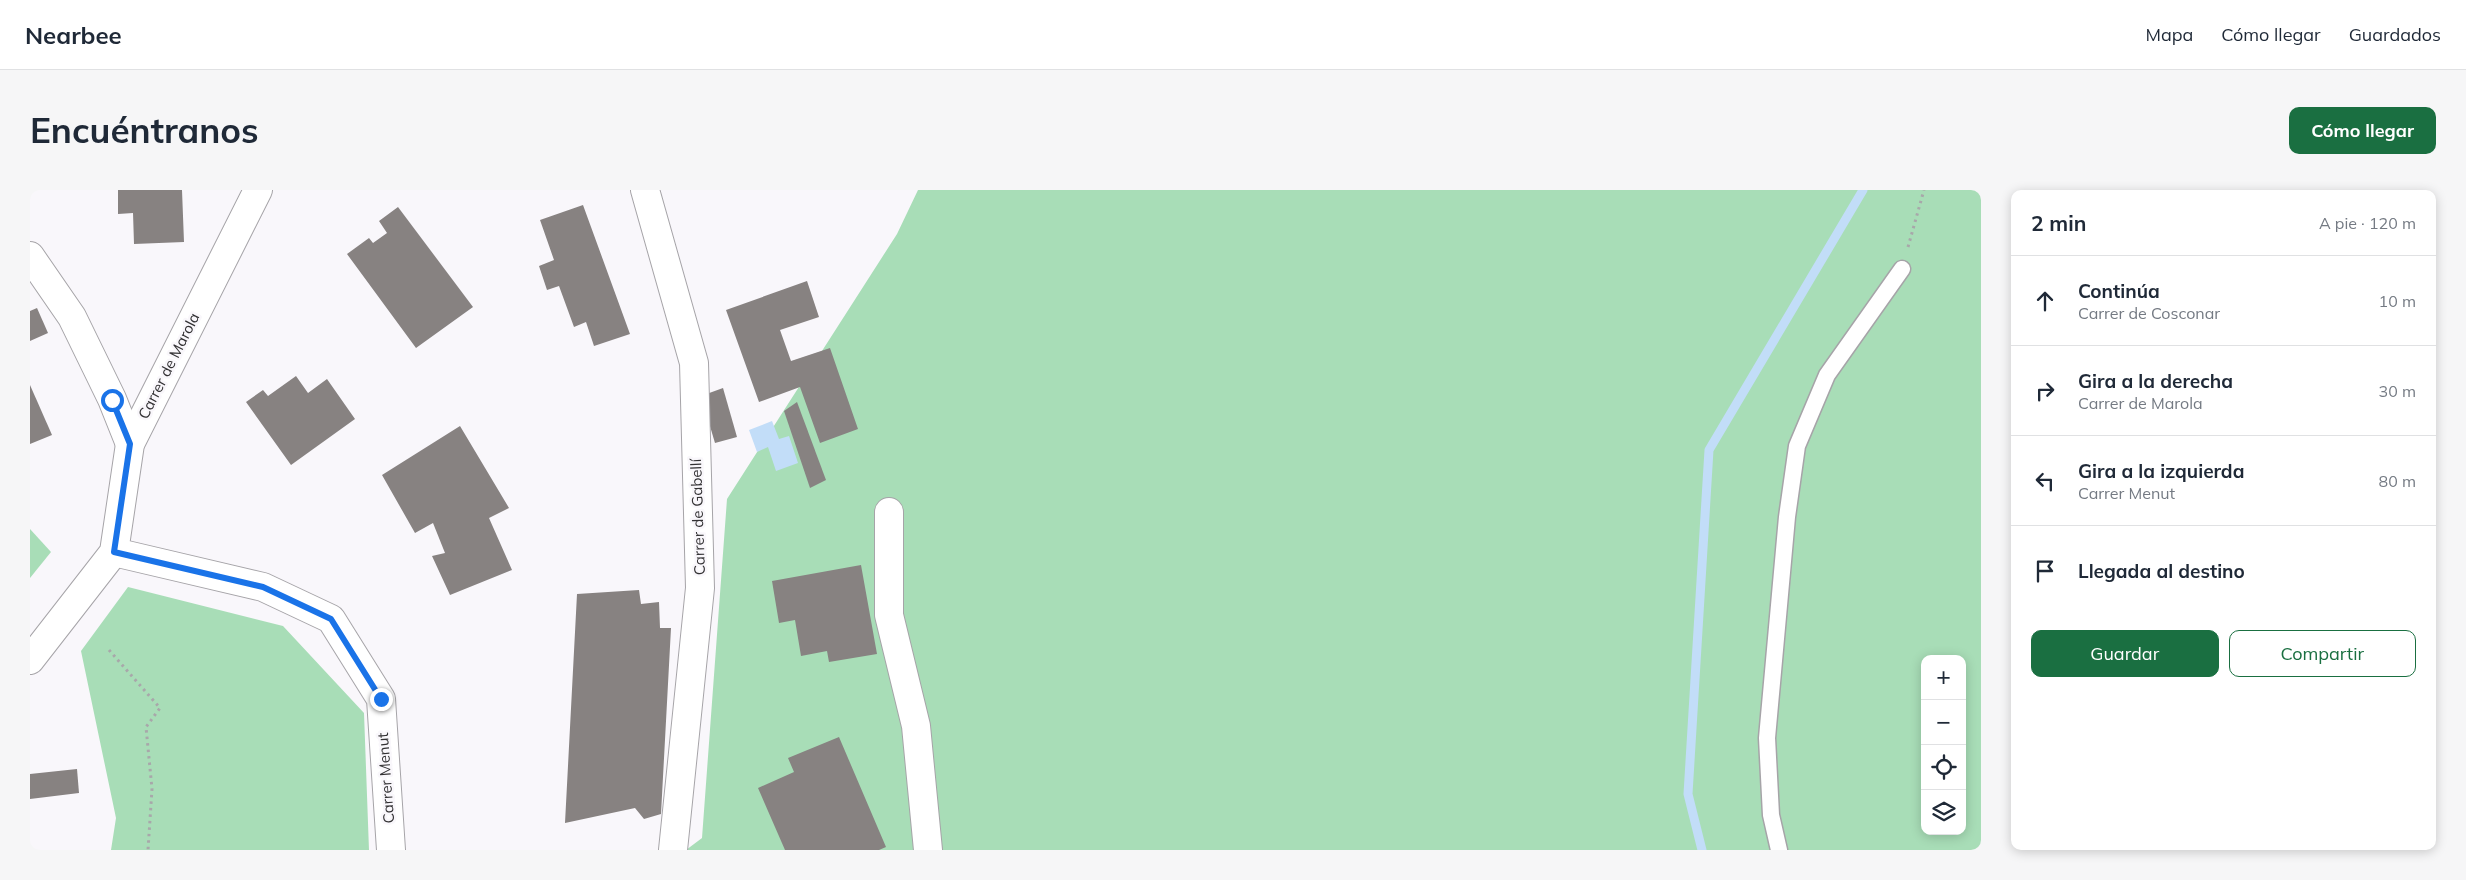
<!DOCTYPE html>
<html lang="es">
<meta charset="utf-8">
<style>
body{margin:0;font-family:Mulish,sans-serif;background:#f6f6f7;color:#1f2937}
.controls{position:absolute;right:15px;bottom:15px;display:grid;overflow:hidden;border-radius:10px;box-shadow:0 2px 12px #0003}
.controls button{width:45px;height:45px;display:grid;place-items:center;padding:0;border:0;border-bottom:1px solid #e0e1e3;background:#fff;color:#1f2937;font:25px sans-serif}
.stop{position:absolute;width:15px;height:15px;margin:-11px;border:4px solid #1a73e8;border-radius:50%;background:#fff}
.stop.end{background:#1a73e8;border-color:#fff;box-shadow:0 1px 5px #0008}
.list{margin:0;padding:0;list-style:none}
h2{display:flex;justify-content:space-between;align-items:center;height:65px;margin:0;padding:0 20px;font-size:21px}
h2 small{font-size:16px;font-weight:400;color:#747a83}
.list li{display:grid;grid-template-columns:32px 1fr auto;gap:15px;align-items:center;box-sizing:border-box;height:90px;padding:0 20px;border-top:1px solid #e0e1e3}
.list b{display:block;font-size:19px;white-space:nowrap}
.list p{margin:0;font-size:16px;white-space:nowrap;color:#747a83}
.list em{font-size:16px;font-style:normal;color:#747a83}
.actions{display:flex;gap:10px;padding:15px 20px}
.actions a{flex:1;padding:11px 0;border:1px solid #1a6f41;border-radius:10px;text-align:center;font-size:18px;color:#1a6f41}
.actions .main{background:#1a6f41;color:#fff}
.icon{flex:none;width:28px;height:28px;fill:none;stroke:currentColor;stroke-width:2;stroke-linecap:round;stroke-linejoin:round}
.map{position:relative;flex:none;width:1951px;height:660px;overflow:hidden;border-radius:10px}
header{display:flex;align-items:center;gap:30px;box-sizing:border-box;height:70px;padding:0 25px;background:#fff;border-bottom:1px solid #e0e1e3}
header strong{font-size:24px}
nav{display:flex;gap:28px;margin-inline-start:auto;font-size:18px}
.intro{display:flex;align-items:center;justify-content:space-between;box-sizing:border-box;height:120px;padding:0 30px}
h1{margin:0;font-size:35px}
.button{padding:12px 22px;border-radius:10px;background:#1a6f41;color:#fff;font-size:18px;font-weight:700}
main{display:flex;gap:30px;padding:0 30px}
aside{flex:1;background:#fff;border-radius:10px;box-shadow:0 2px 12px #0003}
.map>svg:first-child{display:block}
.green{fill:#a8ddb7;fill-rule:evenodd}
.water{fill:#c2ddf8}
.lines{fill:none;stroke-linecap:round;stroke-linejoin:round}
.stream{stroke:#c2ddf8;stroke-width:9}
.building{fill:#878281}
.lane-casing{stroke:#a6a4a8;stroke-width:19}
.street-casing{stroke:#a6a4a8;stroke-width:30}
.path{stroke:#a8a7aa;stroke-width:3;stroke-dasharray:2.5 4;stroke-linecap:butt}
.lane{stroke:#fff;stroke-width:16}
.street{stroke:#fff;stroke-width:28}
.route{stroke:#1a73e8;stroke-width:6}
.labels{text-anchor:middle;stroke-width:5;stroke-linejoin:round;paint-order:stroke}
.street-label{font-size:15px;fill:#323133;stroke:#f9f7fb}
</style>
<header>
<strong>Nearbee</strong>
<nav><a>Mapa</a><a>Cómo llegar</a><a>Guardados</a></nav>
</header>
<div class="intro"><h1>Encuéntranos</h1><a class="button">Cómo llegar</a></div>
<main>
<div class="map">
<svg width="1951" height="660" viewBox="0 0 1951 660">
<rect width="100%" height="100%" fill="#f9f7fb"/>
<!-- green -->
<g class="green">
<path d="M888,0H1951V660H656L672,648L697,309L867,44ZM1895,469H1932V641H1895Z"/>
<polygon points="0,339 21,362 0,388"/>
<polygon points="98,397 253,436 334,523 339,660 81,660 86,628 51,461"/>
</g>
<!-- water -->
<polygon class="water" points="742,231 749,249 759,246 768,273 746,281 738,257 727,262 719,240"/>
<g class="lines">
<!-- stream -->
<polyline class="stream" points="1672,660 1658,604 1679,260 1833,0"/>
</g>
<!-- building -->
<g class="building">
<polygon points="88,0 152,0 154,52 104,54 103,23 88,24"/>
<polygon points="553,15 600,144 564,156 556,132 544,137 529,96 517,100 509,76 524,70 510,30"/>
<polygon points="368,17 443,117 386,158 317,64 339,48 343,53 357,43 349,31"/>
<polygon points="777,91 789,127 750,140 761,171 800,158 828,239 790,253 770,197 729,212 696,120"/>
<polygon points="7,118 18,143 0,151 0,121"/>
<polygon points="266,186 278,203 297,189 325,229 261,275 216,212 233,200 238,206"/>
<polygon points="0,195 22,245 0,254"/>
<polygon points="693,198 707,247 685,253 671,206"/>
<polygon points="767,212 796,290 780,298 754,221"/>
<polygon points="430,236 479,318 459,328 482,380 420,405 402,366 415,363 403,333 385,343 352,285"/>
<polygon points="831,375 847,464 799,472 797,461 771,466 765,430 749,433 742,391"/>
<polygon points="609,400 611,414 629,412 630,438 641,438 631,624 614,629 605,618 535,633 547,404"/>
<polygon points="809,547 856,657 849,660 755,660 728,598 764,582 758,568"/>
<polygon points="47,579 49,603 0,609 0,584"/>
</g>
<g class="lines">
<!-- lane casing -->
<g class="lane-casing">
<polyline id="lane" points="1749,660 1741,625 1737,548 1757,327 1767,256 1797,185 1872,79"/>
</g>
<!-- street casing -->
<g class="street-casing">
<g id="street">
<polyline points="615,0 664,173 670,398 643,660"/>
<polyline points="0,66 42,127 82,209 100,254"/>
<polyline points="859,322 859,425 886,536 898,660"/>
<polyline points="84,362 233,397 301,429 351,509 361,660"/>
<polyline points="0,470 84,362 100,254 228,0"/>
</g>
</g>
<!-- path -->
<g class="path">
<polyline points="1878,57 1894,0"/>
<polyline points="79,460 130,518 116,537 122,599 118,660"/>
</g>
<!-- lane -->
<use href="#lane" class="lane"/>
<!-- street -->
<use href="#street" class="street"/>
</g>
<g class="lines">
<!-- route -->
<polyline class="route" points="82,210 100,254 84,362 233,397 301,429 351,509"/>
</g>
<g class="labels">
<!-- street labels -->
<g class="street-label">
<text transform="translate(139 176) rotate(-63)" y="5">Carrer de Marola</text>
<text transform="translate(668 327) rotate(-92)" y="5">Carrer de Gabellí</text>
<text transform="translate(356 588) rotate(-94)" y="5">Carrer Menut</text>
</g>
</g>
</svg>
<div class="controls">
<button>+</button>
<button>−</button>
<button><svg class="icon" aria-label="locate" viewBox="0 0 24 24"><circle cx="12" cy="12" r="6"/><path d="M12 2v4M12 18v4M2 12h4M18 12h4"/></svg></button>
<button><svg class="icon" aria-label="layers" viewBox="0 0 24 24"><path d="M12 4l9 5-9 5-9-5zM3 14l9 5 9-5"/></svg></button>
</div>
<div class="stop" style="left:82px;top:210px"></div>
<div class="stop end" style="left:351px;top:509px"></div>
</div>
<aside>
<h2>2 min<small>A pie · 120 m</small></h2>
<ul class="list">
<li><svg class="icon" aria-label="ahead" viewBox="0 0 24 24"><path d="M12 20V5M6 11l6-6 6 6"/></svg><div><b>Continúa</b><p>Carrer de Cosconar</p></div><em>10 m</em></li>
<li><svg class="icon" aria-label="right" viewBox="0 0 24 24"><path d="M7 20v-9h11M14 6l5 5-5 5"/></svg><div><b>Gira a la derecha</b><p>Carrer de Marola</p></div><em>30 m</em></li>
<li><svg class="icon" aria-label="left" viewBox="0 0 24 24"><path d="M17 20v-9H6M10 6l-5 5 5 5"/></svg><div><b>Gira a la izquierda</b><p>Carrer Menut</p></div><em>80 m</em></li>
<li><svg class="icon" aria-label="arrive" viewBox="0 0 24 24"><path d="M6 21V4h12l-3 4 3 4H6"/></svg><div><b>Llegada al destino</b></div></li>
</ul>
<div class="actions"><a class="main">Guardar</a><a>Compartir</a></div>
</aside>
</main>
